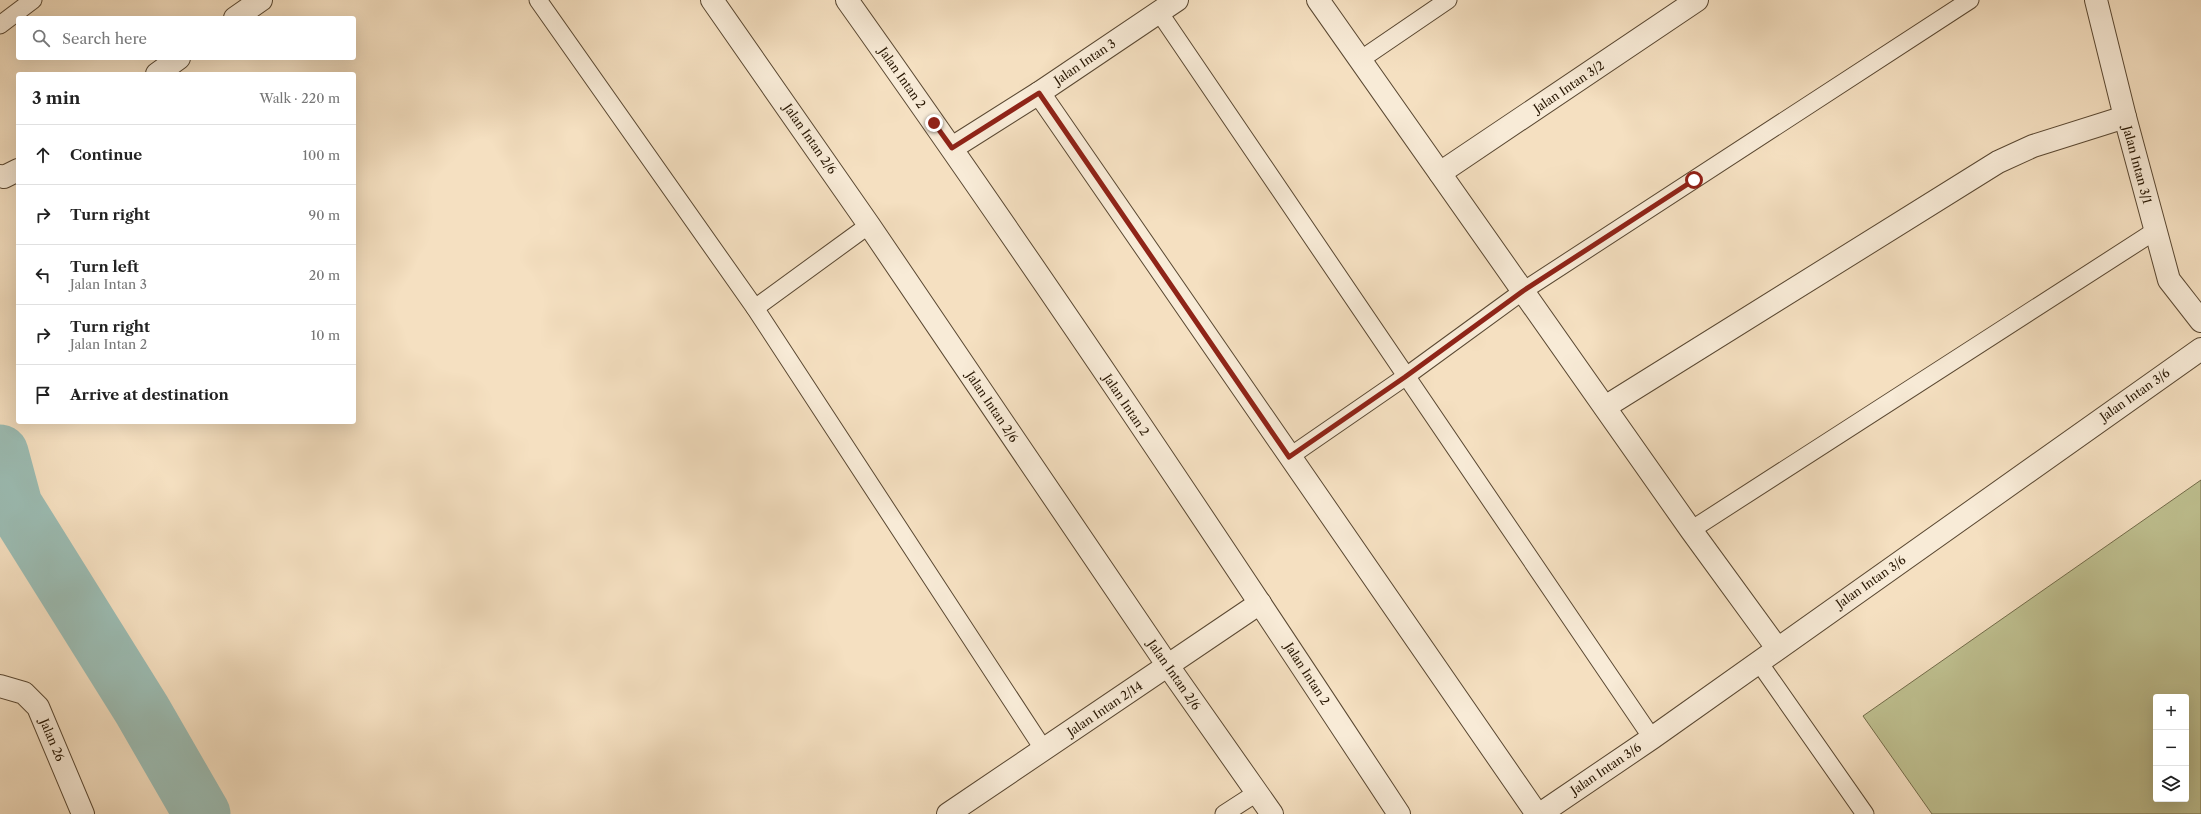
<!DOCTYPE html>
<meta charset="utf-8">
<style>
body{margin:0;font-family:"Libre Caslon Text",serif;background:#f6f6f6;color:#222}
.controls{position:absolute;right:12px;bottom:12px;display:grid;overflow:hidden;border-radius:4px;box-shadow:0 4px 16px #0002}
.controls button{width:36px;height:36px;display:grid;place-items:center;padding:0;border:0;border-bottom:1px solid #e0e0e0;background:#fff;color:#222;font:20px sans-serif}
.stop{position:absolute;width:12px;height:12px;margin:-9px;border:3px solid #8f2418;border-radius:50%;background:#fff}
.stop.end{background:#8f2418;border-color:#fff;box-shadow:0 1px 4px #0008}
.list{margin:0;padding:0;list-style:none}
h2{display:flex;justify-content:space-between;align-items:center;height:52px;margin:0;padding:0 16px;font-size:17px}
h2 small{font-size:13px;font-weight:400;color:#767676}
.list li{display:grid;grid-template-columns:26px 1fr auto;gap:12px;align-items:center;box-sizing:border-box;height:60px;padding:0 16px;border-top:1px solid #e0e0e0}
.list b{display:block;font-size:15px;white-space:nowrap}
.list p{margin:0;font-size:13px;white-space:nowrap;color:#767676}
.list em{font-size:13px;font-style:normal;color:#767676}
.icon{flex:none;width:22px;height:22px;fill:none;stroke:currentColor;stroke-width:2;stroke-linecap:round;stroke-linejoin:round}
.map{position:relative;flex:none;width:2201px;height:814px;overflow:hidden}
.search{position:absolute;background:#fff;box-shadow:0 4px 16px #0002;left:16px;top:16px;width:340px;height:44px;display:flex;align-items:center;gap:10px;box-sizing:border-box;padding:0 14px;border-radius:4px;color:#767676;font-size:15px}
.panel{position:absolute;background:#fff;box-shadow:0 4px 16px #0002;left:16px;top:72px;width:340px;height:352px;border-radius:4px}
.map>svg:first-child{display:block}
.green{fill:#bfc191;stroke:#736c4a;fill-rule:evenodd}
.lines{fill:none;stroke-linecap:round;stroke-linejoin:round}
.river{stroke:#9cbdb4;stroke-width:57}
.service-casing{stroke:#5a4832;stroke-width:19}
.minor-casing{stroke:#5a4832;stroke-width:24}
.tertiary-casing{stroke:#5a4832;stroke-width:24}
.service{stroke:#f8ebd7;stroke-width:17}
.minor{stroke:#f8ebd7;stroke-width:22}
.tertiary{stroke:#f8ebd7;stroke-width:22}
.route{stroke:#8f2418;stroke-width:5}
.labels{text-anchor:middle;stroke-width:3;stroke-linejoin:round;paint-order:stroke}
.street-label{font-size:12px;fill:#271602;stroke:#f8ebd7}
</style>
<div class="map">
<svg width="2201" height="814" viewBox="0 0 2201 814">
<rect width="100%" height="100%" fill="#f5e0c1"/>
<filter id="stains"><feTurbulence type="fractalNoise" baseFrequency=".005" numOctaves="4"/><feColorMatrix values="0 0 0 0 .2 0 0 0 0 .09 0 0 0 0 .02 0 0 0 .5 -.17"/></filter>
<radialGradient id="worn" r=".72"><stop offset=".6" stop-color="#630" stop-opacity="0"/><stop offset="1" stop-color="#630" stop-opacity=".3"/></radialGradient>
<!-- green -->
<path class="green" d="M2201,480V814H1932L1863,716ZM2156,697H2186V799H2156Z"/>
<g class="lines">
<!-- river -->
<polyline class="river" points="0,453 14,505 142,710 202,814"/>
<!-- service casing -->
<g class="service-casing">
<g id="service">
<polyline points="538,0 755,308 1044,750"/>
<polyline points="1159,12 1652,738"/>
<polyline points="0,25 33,0"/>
<polyline points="1360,60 1448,0"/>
<polyline points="755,308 869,225"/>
<polyline points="1289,457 1405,377 1523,291 1970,0"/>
<polyline points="1691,530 2155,231"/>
<polyline points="1758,661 1865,814"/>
<polyline points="1224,814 1258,792"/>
</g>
</g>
<!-- minor casing -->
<g class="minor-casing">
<g id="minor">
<polyline points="712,0 869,225 1168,666 1272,814"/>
<polyline points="1318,0 1691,530 1777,648"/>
<polyline points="2096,0 2125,117 2169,280 2201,321"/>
<polyline points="235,18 261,0"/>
<polyline points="157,74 179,58"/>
<polyline points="1039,93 1537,814"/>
<polyline points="952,148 1039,93 1177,0"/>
<polyline points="1440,173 1697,0"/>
<polyline points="0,176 4,177 18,170"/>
<polyline points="1605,407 1998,162 2033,146 2125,117"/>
<polyline points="0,686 24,693 38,707 83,814"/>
<polyline points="948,814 1260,603"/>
<polyline points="1540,814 1652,738 2201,349"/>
</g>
</g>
<!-- tertiary casing -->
<g class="tertiary-casing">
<path id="tertiary" d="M847,0C1037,267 1219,540 1399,814"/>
</g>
<!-- service -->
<use href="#service" class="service"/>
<!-- minor -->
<use href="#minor" class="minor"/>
<!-- tertiary -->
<use href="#tertiary" class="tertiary"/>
</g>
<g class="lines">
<!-- route -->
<polyline class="route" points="934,123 952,148 1039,93 1289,457 1405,377 1523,291 1694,180"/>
</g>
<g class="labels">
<!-- street labels -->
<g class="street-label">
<text transform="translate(1085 62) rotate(-34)" y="4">Jalan Intan 3</text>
<text transform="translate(902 78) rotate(55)" y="4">Jalan Intan 2</text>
<text transform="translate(1569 87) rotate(-34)" y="4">Jalan Intan 3/2</text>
<text transform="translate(810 139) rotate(55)" y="4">Jalan Intan 2/6</text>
<text transform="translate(2137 165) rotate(75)" y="4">Jalan Intan 3/1</text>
<text transform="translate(2135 395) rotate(-35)" y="4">Jalan Intan 3/6</text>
<text transform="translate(1126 405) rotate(56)" y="4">Jalan Intan 2</text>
<text transform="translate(992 407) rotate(56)" y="4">Jalan Intan 2/6</text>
<text transform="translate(1871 582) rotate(-35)" y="4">Jalan Intan 3/6</text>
<text transform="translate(1307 674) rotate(57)" y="4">Jalan Intan 2</text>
<text transform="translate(1174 675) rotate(55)" y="4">Jalan Intan 2/6</text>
<text transform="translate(1105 709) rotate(-34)" y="4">Jalan Intan 2/14</text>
<text transform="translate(52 740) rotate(67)" y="4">Jalan 26</text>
<text transform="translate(1606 769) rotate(-34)" y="4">Jalan Intan 3/6</text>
</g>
</g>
<rect width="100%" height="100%" filter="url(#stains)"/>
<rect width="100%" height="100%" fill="url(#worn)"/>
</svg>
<div class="controls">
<button>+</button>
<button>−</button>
<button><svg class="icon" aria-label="layers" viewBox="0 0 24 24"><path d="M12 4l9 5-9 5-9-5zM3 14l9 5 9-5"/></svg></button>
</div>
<div class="stop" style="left:1694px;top:180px"></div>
<div class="stop end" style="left:934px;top:123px"></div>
<div class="search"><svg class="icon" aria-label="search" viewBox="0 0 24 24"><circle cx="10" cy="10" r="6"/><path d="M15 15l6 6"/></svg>Search here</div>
<section class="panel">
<h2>3 min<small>Walk · 220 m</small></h2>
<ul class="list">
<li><svg class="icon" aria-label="ahead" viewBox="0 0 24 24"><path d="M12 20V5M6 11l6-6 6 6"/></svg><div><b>Continue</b></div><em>100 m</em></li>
<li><svg class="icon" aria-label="right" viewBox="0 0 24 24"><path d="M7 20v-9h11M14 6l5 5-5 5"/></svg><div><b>Turn right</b></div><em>90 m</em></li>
<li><svg class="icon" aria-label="left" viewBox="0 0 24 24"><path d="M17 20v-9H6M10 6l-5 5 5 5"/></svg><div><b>Turn left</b><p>Jalan Intan 3</p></div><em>20 m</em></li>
<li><svg class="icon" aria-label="right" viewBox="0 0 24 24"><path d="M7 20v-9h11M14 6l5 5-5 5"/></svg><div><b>Turn right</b><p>Jalan Intan 2</p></div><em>10 m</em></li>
<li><svg class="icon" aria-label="arrive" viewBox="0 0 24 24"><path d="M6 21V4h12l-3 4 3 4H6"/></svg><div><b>Arrive at destination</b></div></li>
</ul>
</section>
</div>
